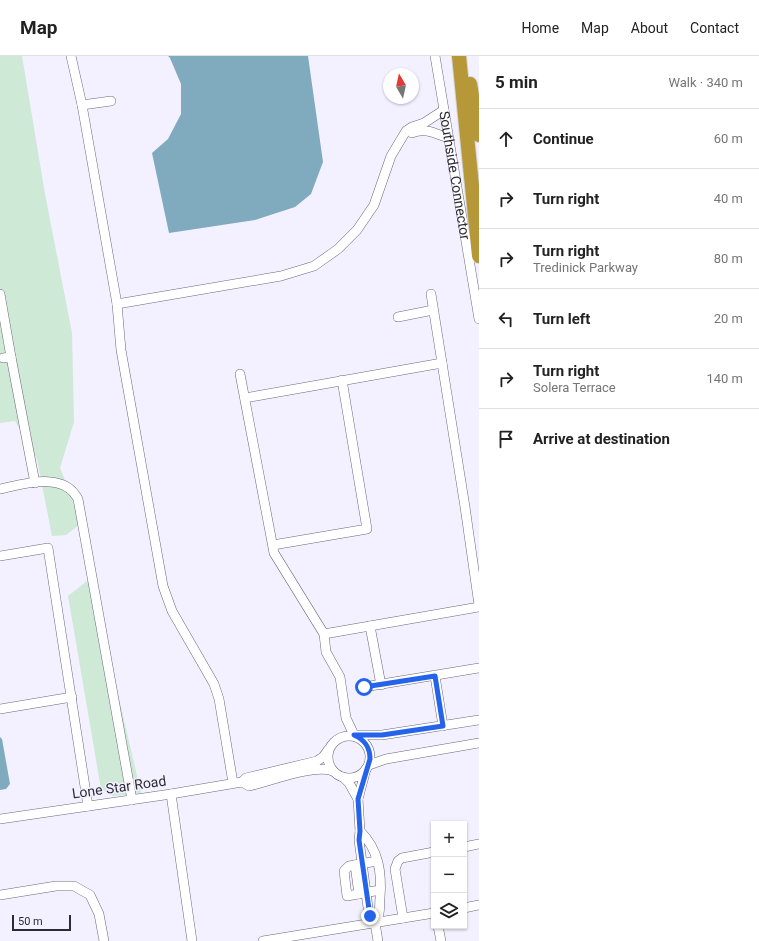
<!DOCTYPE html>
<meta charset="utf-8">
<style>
body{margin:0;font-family:Roboto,sans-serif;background:#f2f2f2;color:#222}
.controls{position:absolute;right:12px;bottom:12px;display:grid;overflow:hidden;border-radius:0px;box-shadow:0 1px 3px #0004}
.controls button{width:36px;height:36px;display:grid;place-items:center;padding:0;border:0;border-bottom:1px solid #e0e0e0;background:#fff;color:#222;font:20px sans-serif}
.compass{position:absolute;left:383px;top:12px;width:36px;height:36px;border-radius:50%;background:#fff;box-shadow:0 1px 3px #0004;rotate:351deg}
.scale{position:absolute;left:12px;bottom:10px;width:59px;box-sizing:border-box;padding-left:4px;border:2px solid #2c2b34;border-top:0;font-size:11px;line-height:14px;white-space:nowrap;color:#2c2b34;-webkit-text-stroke:3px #f3f0ff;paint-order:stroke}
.stop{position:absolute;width:12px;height:12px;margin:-9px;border:3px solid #2563eb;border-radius:50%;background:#fff}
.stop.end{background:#2563eb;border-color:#fff;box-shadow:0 1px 4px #0008}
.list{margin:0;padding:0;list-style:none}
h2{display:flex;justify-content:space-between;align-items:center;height:52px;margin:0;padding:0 16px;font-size:17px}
h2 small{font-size:13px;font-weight:400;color:#767676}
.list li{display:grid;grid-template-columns:26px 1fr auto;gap:12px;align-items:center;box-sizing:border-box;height:60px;padding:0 16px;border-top:1px solid #e0e0e0}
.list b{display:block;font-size:15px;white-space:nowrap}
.list p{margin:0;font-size:13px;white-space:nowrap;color:#767676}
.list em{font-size:13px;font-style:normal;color:#767676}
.icon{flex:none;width:22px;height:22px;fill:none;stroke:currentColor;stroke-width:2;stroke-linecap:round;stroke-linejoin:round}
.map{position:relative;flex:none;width:479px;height:885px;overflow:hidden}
header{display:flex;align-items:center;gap:24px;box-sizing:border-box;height:56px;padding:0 20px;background:#fff;border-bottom:1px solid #e0e0e0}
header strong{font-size:19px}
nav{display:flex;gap:22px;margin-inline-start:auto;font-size:14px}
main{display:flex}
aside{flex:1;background:#fff}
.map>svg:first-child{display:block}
.green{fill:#cee9d6}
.water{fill:#80aabe}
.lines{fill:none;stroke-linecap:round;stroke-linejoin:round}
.minor-casing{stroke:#6b687c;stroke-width:10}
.highway-casing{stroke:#d5d5d6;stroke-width:16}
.minor{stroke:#fff;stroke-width:9}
.highway{stroke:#b69839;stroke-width:14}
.route{stroke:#2563eb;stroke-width:5}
.labels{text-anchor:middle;stroke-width:3;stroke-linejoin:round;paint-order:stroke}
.street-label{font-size:14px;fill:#2c2b34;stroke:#f3f0ff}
</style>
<header>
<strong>Map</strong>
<nav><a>Home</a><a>Map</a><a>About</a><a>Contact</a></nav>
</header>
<main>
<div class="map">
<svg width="479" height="885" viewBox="0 0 479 885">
<rect width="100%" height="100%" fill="#f3f0ff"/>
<!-- green -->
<g class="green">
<polygon points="0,0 22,0 45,138 72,277 74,366 60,412 71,439 79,469 66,479 52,480 37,403 15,365 0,367"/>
<polygon points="91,522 141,737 113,740 101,733 68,540"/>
</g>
<!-- water -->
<g class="water">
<polygon points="168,0 308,0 323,106 311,138 295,151 255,164 169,177 152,97 168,83 181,58 181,28 170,2"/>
<polygon points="0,681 2,683 10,728 6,733 0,734"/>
</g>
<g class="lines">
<!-- minor casing -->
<g class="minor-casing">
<g id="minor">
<polyline points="71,0 82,49 117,248 121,294 163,530 172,555 214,628 219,643 233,727"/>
<path id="s1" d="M435,0L479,263"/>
<polyline points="82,49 111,45"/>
<path d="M412,77C425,71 436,78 448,82"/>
<polyline points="0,238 11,301"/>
<polyline points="431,238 465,451 479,549"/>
<polyline points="117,248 281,220 314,210 338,193 357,174 374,149 391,100 406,75 412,71 424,67 444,54"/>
<polyline points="398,261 433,254"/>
<polyline points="3,302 11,301 35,427"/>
<polyline points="240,318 274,497 324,578 479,551"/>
<polyline points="245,342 442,307"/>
<path d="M0,433C24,428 64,415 78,443L132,744"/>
<polyline points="273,489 367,473 342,324"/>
<polyline points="0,500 48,492 88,750"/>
<polyline points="370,570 381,629"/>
<polyline points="324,578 326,596 340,621 346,662 354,679 382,679 479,664"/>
<polyline points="435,620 443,670"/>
<polyline points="364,631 479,612"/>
<polyline points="0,653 72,641"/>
<circle cx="349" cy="701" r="21"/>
<path d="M328,694L323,701L317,705L246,722L242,726L249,730C271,725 313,708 333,715"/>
<polyline points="369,709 386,703 479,687"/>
<polyline points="343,721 349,727 358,743"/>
<polyline points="171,738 192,885"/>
<polyline points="0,763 171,738 242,726"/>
<path d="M360,775C379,794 382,817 380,842C379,854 381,857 375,867L369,859L366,837L359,784Z"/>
<polyline points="360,775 358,743 366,713"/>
<polyline points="464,791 479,788"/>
<polyline points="377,805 349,810 344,815 347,840 380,834"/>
<polyline points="355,809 359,838"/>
<polyline points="0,839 56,830 74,830 90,839 99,858 104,885"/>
<polyline points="464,852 479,849"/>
<polyline points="403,862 395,813 398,805 402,802 434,796"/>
<polyline points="375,867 378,885"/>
<polyline points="438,870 441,885"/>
<polyline points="263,885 434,857"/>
</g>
</g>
<!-- highway casing -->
<g class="highway-casing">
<g id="highway">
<polyline points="459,0 479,200"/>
<polyline points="470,28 479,79"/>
</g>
</g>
<!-- minor -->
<use href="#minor" class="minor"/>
<!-- highway -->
<use href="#highway" class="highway"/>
</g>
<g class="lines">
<!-- route -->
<path class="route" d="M364,631L435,620L443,670L382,679H354C365,684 370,691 370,703L358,743L360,775L359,784L370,860"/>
</g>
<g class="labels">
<!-- street labels -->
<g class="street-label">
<text dy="5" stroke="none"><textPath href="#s1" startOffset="121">Southside Connector</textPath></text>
<text transform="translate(119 731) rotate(-8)" y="5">Lone Star Road</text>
</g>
</g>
</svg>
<div class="controls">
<button>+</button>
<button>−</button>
<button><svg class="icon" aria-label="layers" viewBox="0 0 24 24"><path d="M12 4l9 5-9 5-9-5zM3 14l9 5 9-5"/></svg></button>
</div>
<svg class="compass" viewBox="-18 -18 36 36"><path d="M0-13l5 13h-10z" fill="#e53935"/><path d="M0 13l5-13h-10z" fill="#767676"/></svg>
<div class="scale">50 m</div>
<div class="stop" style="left:364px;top:631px"></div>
<div class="stop end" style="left:370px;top:860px"></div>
</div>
<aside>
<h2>5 min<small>Walk · 340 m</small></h2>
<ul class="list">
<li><svg class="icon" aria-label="ahead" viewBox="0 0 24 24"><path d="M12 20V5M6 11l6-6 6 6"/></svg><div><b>Continue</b></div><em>60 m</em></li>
<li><svg class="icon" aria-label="right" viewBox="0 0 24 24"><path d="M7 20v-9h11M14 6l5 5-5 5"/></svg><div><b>Turn right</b></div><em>40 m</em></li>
<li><svg class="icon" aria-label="right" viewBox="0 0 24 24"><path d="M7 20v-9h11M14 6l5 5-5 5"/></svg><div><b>Turn right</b><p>Tredinick Parkway</p></div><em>80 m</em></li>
<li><svg class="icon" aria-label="left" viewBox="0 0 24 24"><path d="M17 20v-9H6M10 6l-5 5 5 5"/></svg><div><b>Turn left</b></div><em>20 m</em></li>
<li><svg class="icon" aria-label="right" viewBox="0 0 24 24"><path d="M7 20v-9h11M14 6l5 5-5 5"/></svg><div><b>Turn right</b><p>Solera Terrace</p></div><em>140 m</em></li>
<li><svg class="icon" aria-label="arrive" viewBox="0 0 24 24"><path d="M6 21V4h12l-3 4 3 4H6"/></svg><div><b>Arrive at destination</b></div></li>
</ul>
</aside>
</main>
